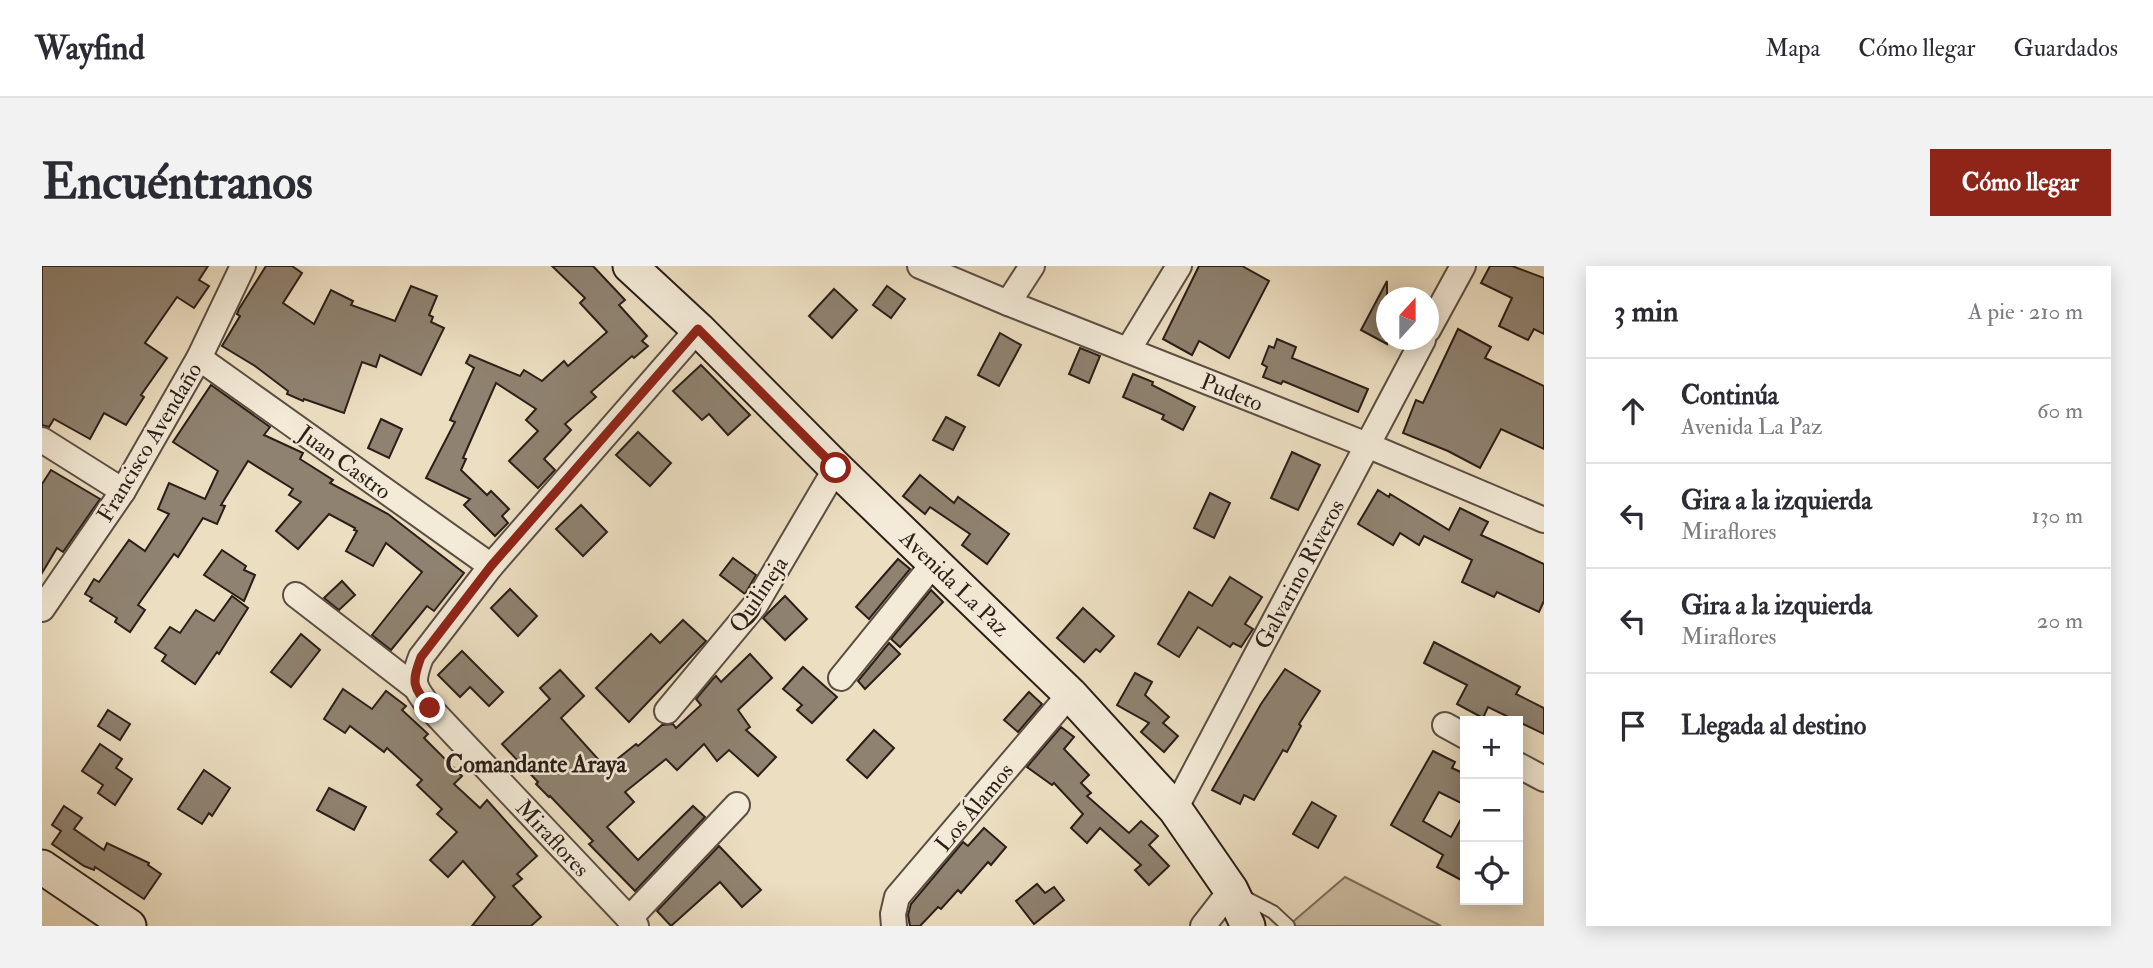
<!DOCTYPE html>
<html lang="es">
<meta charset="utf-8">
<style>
body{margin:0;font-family:"IM FELL Double Pica",serif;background:#f2f2f3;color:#2b2b33}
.controls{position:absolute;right:21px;bottom:21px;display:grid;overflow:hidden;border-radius:0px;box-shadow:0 4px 18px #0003}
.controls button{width:63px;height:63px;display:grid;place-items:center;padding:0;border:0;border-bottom:2px solid #e1e1e2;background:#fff;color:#2b2b33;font:35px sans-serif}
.compass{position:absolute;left:1334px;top:21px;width:63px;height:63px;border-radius:50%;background:#fff;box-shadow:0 4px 18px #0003;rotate:21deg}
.stop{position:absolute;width:21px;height:21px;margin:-16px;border:5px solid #8f2418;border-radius:50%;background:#fff}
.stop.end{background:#8f2418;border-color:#fff;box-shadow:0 2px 7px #0008}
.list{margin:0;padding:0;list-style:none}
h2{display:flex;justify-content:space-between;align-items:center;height:91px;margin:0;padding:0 28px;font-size:30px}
h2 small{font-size:23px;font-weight:400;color:#7c7c81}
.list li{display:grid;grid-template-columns:46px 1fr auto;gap:21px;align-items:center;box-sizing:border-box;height:105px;padding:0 28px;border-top:2px solid #e1e1e2}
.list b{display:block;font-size:26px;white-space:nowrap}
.list p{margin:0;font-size:23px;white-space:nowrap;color:#7c7c81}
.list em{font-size:23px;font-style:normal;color:#7c7c81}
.icon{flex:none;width:38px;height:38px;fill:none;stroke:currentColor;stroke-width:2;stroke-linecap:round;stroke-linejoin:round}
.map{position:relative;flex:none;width:1502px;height:660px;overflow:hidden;border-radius:0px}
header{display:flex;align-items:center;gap:42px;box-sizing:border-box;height:98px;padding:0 35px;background:#fff;border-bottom:2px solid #e1e1e2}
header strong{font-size:33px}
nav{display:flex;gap:38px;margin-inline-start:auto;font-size:24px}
.intro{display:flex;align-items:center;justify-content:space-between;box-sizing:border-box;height:168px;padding:0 42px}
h1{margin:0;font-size:49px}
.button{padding:18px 32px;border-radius:0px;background:#8f2418;color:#fff;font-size:24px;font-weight:700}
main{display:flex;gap:42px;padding:0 42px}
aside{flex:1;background:#fff;border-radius:0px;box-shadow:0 4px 18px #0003}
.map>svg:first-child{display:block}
.green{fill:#cbbda4;stroke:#7b6e5e;stroke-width:2}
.building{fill:#8f8270;stroke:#2b1e18;stroke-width:2}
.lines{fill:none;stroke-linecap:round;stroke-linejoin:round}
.lane-casing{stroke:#5b4e42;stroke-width:16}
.street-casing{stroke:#5b4e42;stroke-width:28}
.secondary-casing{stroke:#2b1e18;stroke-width:37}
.lane{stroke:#f3ead7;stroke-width:12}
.street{stroke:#f3ead7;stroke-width:24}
.secondary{stroke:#f3ead7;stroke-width:33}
.route{stroke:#8f2418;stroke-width:9}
.labels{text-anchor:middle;stroke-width:5;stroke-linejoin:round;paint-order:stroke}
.street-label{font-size:23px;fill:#2b1e18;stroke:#f3ead7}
.neighbourhood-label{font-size:24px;font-weight:bold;fill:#2b1e18;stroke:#f3ead7}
</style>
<header>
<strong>Wayfind</strong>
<nav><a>Mapa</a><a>Cómo llegar</a><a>Guardados</a></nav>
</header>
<div class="intro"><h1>Encuéntranos</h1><a class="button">Cómo llegar</a></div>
<main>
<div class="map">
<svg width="1502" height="660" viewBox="0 0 1502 660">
<rect width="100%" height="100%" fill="#ecdec1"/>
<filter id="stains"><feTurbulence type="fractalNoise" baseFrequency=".00286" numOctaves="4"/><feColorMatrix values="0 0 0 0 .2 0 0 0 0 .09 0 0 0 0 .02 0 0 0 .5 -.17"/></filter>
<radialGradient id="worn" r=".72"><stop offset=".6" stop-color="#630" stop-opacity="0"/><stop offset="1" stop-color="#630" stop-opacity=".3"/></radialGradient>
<!-- green -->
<polygon class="green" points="1303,611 1399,660 1246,660"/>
<!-- building -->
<g class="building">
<polygon points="0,0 166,0 157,14 167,20 152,42 135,31 103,77 125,92 99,129 102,131 84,159 62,147 48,173 12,153 7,161 0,159"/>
<polygon points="224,0 250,0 260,7 241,37 272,58 289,24 311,35 309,39 353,55 369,20 395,30 387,49 391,51 389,56 402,62 379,109 338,89 334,101 320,96 302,147 262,133 261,135 245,128 246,125 213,100 180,80 198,50 195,48 197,43"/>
<polygon points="510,0 551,0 583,34 577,39 605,70 600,75 606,80 592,92 590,90 549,126 554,131 523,158 529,164 502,193 513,204 496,222 467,195 496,165 484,154 494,143 454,117 421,192 424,193 419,204 445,229 449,225 467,243 460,250 466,257 453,270 422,239 428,233 384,212 413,156 408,154 432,102 424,97 428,89 478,110 482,104 500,115 522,95 526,100 565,66 538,37 543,32"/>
<polygon points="1157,0 1200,0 1227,15 1187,92 1157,75 1150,89 1121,73"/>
<polygon points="1448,0 1470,0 1502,12 1502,68 1492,63 1486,74 1457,60 1470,32 1439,17"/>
<polygon points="1345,15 1345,78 1319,64"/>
<polygon points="845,20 863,33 849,52 831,39"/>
<polygon points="792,23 815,44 790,72 767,50"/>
<polygon points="1416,63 1449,81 1443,92 1502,120 1502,183 1459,163 1438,202 1406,185 1361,167 1374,134 1381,137"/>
<polygon points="958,67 979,79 957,120 936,109"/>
<polygon points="1235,73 1254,81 1250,92 1326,123 1316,146 1241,115 1239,118 1221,111 1225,101 1220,98 1227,80 1232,82"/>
<polygon points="1038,82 1058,90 1047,117 1027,108"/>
<polygon points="659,99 708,149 686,169 667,148 660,154 631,125"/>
<polygon points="1091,108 1111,116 1110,119 1153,141 1141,164 1120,153 1122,149 1081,131"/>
<polygon points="169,119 228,161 222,169 261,187 258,193 291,214 288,217 346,248 422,307 392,345 385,340 349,384 330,369 380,306 344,277 331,300 304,285 315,265 312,264 313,262 287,248 256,283 234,265 259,236 247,229 251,223 206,195 179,239 183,240 175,258 161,252 136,291 132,288 96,339 103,344 88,366 73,356 75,352 48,335 50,332 43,328 52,313 57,316 87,274 103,285 127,248 116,243 127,217 163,233 176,205 131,176"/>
<polygon points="904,151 923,161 911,184 891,174"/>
<polygon points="339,153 360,163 347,192 326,182"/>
<polygon points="596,166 629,197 608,220 574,189"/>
<polygon points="1250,186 1278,199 1256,244 1229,232"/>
<polygon points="9,204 58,233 21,286 15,282 0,307 0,218"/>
<polygon points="878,209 912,237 916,231 967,268 945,298 920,279 928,268 888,241 883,248 861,230"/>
<polygon points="1336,224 1347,231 1348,228 1407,264 1418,242 1446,256 1439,269 1502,298 1502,335 1497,346 1455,326 1452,331 1420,316 1430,294 1382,270 1377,279 1358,267 1351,279 1316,258"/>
<polygon points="1168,227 1188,237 1172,272 1152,262"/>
<polygon points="539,239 565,266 541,290 514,263"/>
<polygon points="180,284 204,300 202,304 213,309 202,335 162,309"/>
<polygon points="691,292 714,309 703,328 678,309"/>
<polygon points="856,293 868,303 827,353 814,341"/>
<polygon points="1188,311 1220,331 1203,358 1211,363 1199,381 1191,377 1188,381 1156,361 1137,391 1116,378 1147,326 1170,340"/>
<polygon points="300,315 313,329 297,344 282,332"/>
<polygon points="468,323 495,350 476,370 449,342"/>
<polygon points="889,324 901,336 858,381 849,373"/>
<polygon points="190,330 206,342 177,388 175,386 153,418 120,395 124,389 113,382 128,361 138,367 154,344 172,355"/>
<polygon points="743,330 765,353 743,374 721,352"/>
<polygon points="1041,342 1072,370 1058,386 1054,383 1042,396 1015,372"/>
<polygon points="641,354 664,375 587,456 554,422 609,368 618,377"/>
<polygon points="259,368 278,384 249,421 229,406"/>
<polygon points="1392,376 1478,421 1474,428 1502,442 1502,468 1446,441 1441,452 1415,438 1425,419 1382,397"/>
<polygon points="847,377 858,388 823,423 816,415"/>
<polygon points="420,385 461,426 447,440 428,421 418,431 396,409"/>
<polygon points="708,388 730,412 696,444 708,461 704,464 734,491 716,510 687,484 675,495 662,478 635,504 624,493 583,526 592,536 565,561 596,594 651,540 663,551 593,625 547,578 551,575 508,530 507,531 494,518 496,516 460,478 508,433 498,422 518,404 542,430 519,452 564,502 594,478 596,480 620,459 631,458 634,462 659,439 654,433 670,414 674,410 679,416"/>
<polygon points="761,401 795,431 770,457 755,444 760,439 741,423"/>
<polygon points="1243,403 1278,425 1257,458 1259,460 1245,486 1241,484 1212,534 1202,529 1198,538 1170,524 1219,438"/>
<polygon points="1093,407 1110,416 1103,429 1127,451 1121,457 1136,470 1122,486 1099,466 1107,457 1075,439"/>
<polygon points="301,423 330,443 344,425 364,440 360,444 386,468 382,472 420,510 412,518 438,542 445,534 495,590 475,608 480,613 471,620 499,651 489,660 430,660 453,631 421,595 406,611 388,594 415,566 395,548 400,543 375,519 380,514 345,482 342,486 308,460 303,467 282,453"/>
<polygon points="987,426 1000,438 976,466 962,454"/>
<polygon points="66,444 88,458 78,474 56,460"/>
<polygon points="1019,461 1032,471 1022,483 1047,509 1039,517 1049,527 1045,530 1087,567 1099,555 1116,570 1107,579 1127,600 1107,619 1093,604 1099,599 1058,562 1045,577 1029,562 1041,548 1012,517 1010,519 985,501"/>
<polygon points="832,464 852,482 825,512 805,494"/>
<polygon points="58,478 80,493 74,502 90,513 73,539 56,527 61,519 40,505"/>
<polygon points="1391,485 1413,496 1410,502 1423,508 1423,539 1397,526 1381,555 1409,571 1423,546 1423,616 1395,601 1401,589 1349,559"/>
<polygon points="162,504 188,522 170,550 167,547 160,558 136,543"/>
<polygon points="287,522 324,541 312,564 275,544"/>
<polygon points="1270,536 1294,550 1276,582 1251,568"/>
<polygon points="22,540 40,552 32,563 62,584 65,577 107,597 106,599 119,608 102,633 53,601 52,604 42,600 10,578 19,565 10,559"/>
<polygon points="942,562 964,581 949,599 946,596 919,627 916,624 899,643 896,641 878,660 868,660 866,649 869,638 921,576 926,580"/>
<polygon points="677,580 719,624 700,641 678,616 629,660 615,645"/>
<polygon points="995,618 1003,627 1012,621 1022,634 992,658 974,635"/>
</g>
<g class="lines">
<!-- lane casing -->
<g class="lane-casing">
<polyline id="lane" points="1200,630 1231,646 1246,660"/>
</g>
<!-- street casing -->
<g class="street-casing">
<g id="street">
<polyline points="878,0 966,37 1325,179 1502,254"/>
<polyline points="966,37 990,0"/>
<polyline points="1386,64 1421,0"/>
<polyline points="1086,84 1137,0"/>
<polyline points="157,92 449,300"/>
<polyline points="0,174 81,225"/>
<polyline points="254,329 373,421"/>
<polyline points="0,343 81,225 157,92 201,0"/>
<polyline points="799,412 892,297"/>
<polyline points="625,445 714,338 794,202"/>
<polyline points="1403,459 1423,470"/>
<polyline points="1476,499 1502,513"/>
<polyline points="1133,543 1381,74"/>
<polyline points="587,653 695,539"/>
<path d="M594,660L388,442C371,419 369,418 379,391L449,300L656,63"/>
<polyline points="852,660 851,648 855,631 1028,428"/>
<polyline points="1161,660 1189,624"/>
</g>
</g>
<!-- secondary casing -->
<g class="secondary-casing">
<g id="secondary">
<polyline points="588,0 656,63 794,202 1028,428 1133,543 1189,624 1206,660"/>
<polyline points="0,601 87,660"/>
</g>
</g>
<!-- lane -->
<use href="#lane" class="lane"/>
<!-- street -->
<use href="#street" class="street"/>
<!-- secondary -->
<use href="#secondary" class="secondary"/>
</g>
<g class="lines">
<!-- route -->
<path class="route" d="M388,442C371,420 369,418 379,391L449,300L656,63L794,202"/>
</g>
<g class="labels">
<!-- street labels -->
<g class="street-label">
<text transform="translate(1190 126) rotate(22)" y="8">Pudeto</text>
<text transform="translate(107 176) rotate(-59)" y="8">Francisco Avendaño</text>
<text transform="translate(303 196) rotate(36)" y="8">Juan Castro</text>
<text transform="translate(1257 308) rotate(-62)" y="8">Galvarino Riveros</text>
<text transform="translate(913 317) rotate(44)" y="8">Avenida La Paz</text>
<text transform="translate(716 328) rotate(-56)" y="8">Quilineja</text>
<text transform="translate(932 541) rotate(-50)" y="8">Los Álamos</text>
<text transform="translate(511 572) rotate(47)" y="8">Miraflores</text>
</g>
<!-- neighbourhood labels -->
<g class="neighbourhood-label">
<text x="494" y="506">Comandante Araya</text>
</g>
</g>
<rect width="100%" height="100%" filter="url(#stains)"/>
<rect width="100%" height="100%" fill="url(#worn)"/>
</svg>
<div class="controls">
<button>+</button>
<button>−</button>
<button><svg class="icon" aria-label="locate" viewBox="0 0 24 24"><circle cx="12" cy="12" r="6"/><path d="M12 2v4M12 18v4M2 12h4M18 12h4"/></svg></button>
</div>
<svg class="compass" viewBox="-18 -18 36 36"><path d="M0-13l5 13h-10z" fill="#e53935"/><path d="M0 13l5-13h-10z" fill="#7c7c81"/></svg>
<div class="stop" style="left:794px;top:202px"></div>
<div class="stop end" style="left:388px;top:442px"></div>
</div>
<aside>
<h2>3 min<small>A pie · 210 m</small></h2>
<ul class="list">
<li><svg class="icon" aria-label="ahead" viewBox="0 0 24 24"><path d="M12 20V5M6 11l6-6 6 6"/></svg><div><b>Continúa</b><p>Avenida La Paz</p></div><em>60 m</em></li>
<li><svg class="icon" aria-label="left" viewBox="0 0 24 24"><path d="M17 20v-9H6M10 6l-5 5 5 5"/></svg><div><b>Gira a la izquierda</b><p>Miraflores</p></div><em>130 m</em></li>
<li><svg class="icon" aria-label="left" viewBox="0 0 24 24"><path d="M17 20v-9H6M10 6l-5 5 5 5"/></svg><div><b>Gira a la izquierda</b><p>Miraflores</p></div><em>20 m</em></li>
<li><svg class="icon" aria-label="arrive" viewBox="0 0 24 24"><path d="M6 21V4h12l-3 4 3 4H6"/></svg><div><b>Llegada al destino</b></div></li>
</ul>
</aside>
</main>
